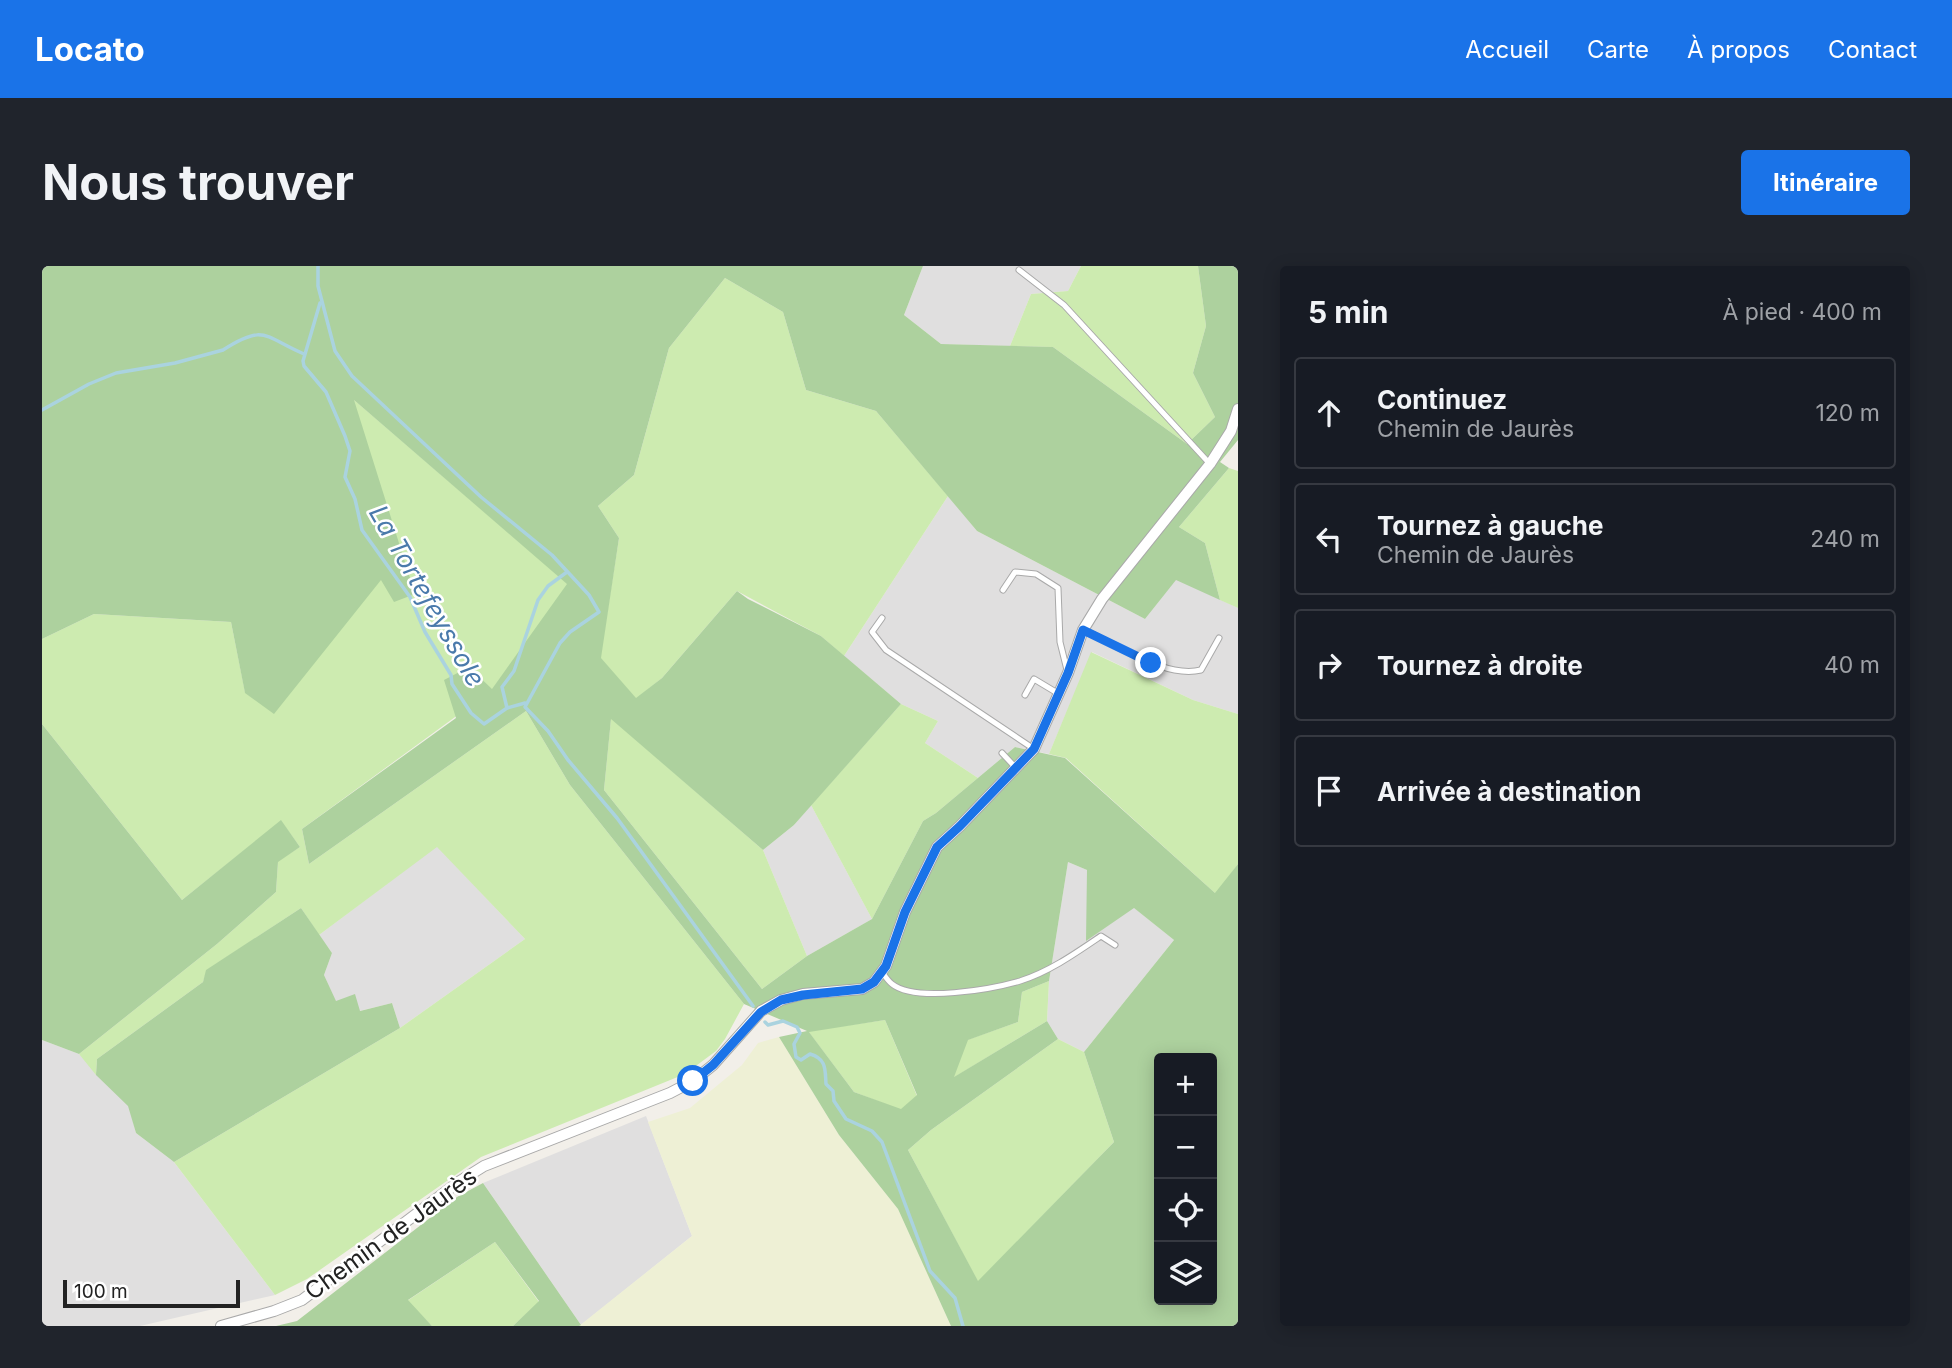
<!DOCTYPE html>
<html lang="fr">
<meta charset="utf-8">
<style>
body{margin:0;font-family:Inter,sans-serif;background:#20242c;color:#f1f3f6}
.controls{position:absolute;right:21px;bottom:21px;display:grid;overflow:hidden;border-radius:7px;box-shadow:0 4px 18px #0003}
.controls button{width:63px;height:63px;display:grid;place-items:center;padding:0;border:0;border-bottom:2px solid #363941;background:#171b24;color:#f1f3f6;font:35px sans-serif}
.scale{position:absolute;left:21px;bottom:18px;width:177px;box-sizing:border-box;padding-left:7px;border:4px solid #222;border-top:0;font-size:19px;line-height:24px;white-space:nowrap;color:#222;-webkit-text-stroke:5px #fff;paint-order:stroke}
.stop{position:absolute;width:21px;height:21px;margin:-16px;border:5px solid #1a73e8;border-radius:50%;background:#fff}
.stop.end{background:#1a73e8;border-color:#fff;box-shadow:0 2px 7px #0008}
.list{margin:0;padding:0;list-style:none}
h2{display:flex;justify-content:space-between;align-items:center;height:91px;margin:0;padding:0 28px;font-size:30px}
h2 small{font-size:23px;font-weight:400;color:#9ea1a6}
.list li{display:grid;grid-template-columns:46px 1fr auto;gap:21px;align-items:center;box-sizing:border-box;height:112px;margin:0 14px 14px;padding:0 14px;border:2px solid #363941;border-radius:7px}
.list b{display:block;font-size:26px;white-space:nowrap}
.list p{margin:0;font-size:23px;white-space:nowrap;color:#9ea1a6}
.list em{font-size:23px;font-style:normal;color:#9ea1a6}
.icon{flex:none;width:38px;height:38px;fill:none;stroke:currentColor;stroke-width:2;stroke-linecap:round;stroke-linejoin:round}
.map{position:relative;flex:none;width:1196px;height:1060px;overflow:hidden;border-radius:7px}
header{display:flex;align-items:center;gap:42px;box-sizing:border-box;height:98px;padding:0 35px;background:#1a73e8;color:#fff}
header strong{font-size:33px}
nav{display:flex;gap:38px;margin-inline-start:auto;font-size:24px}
.intro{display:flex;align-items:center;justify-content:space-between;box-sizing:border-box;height:168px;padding:0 42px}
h1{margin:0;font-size:49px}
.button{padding:18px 32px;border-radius:7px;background:#1a73e8;color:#fff;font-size:24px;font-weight:700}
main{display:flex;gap:42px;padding:0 42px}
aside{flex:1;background:#171b24;border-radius:7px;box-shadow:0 4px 18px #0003}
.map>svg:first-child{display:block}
.residential{fill:#e0dfdf}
.farmland{fill:#eef0d5}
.grass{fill:#cdebb0}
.forest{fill:#add19e;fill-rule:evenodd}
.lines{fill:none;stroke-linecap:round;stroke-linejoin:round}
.stream{stroke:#aad3df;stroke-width:3.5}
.service-casing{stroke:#a9a9a9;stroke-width:7}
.minor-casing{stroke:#a9a9a9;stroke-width:12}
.service{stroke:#fff;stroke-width:5}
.minor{stroke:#fff;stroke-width:10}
.route{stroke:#1a73e8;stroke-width:9}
.labels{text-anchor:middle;stroke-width:5;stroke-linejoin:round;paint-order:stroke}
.street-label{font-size:24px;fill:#222;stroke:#fff}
.water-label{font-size:26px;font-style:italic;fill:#4a7aab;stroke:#fff}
</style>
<header>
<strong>Locato</strong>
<nav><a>Accueil</a><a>Carte</a><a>À propos</a><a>Contact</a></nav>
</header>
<div class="intro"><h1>Nous trouver</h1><a class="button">Itinéraire</a></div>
<main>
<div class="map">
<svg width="1196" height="1060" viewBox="0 0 1196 1060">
<rect width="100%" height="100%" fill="#f2efe9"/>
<!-- residential -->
<g class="residential">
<polygon points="881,0 1039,0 1026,25 989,28 968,80 899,78 862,49"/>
<polygon points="906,230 935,265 1103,353 1134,313 1196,342 1196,448 1151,434 1050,386 1007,488 973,481 936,512 883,477 896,455 859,438 802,390"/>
<polygon points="769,539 830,653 765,690 721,584 752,559"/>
<polygon points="395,580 483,673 358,762 350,737 317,745 294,736 282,709 290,687 277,669"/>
<polygon points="1026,596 1045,604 1132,674 1042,786 1016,773 1005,755 1007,715"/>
<polygon points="0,774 37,788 87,840 94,867 132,896 233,1029 98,1060 0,1060"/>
<polygon points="604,850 650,970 539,1059 441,917"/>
</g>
<!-- farmland -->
<polygon class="farmland" points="737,771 797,869 856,943 909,1060 537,1060 650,970 606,856 648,842 700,799 716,777"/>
<!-- grass -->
<g class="grass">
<polygon points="1039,0 1156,0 1164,60 1151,107 1173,151 1145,178 1011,81 968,80 989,28 1026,25"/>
<polygon points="683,12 741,46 764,124 834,145 906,230 802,390 779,370 695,325 620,412 594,433 558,392 577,272 556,240 592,209 627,82"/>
<polygon points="311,133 526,318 450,424 260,563 267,598 484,445 528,519 702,738 683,773 674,785 643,808 439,891 265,1013 233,1029 132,896 358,762 483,673 395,581 277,669 259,642 165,704 161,716 55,793 54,809 37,788 175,678 234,626 236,595 258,581 239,555 140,634 0,458 0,373 52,348 189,356 203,426"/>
<polygon points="1187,202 1196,205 1196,342 1178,334 1163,277 1137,261"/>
<polygon points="1049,386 1151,434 1196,448 1196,598 1174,628 1024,492 1007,488"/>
<polygon points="859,438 896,455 883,477 936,512 894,547 881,555 830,653 769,539"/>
<polygon points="569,452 721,584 765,690 720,723 562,524"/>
<polygon points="1007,715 1005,755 911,812 925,774 976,756 980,726"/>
<polygon points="843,754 875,830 859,844 812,826 766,765"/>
<polygon points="1016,773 1042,786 1072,876 936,1016 866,884 889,864"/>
<polygon points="453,976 497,1036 471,1060 390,1060 365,1035"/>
</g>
<!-- forest -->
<g class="forest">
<path d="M0,0H881L862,49L899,78L1011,81L1145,178L1173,151L1151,107L1164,60L1156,0H1196V174L1178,196L1187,202L1137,261L1163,277L1178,334L1134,314L1103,353L935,265L834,145L764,124L741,46L683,12L627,82L592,209L556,240L577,272L559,392L594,432L620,412L695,325L706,333L779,370L859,438L752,559L721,584L569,453L562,524L720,723L765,690L830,653L881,555L894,547L973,481L1023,492L1173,627L1196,598V1060H909L856,943L797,869L737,771L765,765L702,738L528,519L484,445L267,598L260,563L414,452L402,414L427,401L450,423L525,318L312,134L373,328L352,336L339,314L232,448L203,427L189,356L52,348L0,373ZM1026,596L1045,604L1044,675L1092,642L1132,674L1042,786L1072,876L936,1015L866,884L889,864L1016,773L1005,755L912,811L926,774L976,756L980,726L1007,715ZM843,754L875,829L859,843L812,826L767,766ZM1117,792H1170V1034H1117Z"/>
<polygon points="0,458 140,634 239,554 258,581 236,596 234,626 175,678 37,788 0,774"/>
<polygon points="259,642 290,687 282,709 294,735 313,728 318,745 350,737 358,762 132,896 94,867 86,840 54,809 55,793 161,716 164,704"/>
<polygon points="441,917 539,1059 537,1060 471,1060 497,1035 453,976 366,1034 390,1060 234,1060 255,1055 415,931"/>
</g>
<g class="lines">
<!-- stream -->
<g class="stream">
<polyline points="276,0 276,20 293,85 310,110 439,231 510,289 547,329 557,346 528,366 518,377 483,441 506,465 526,494 575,552 711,740"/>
<polyline points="278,37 261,95 262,100 284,126 303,170 308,185 303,211 313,233 320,264 368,331 383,366 409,409 410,418 429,447 442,458 465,442 483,437"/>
<path d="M0,144L47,118L74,107L133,97L181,84C223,57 222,71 262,88"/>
<polyline points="465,442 460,421 472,405 496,334 506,320 525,306"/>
<path d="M723,756L726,759L741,755L755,761L758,767L752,778L754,791L759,794L768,788C785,793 783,804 784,818L791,825L792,835L804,853L830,865L840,876L888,1005L913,1032L921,1060"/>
</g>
<!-- service casing -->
<g class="service-casing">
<g id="service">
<polyline points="977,4 1022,39 1168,198"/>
<polyline points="961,324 973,306 994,308 1016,322 1018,376 1025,404"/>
<polyline points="840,352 830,366 844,384 992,483"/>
<path d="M1041,364C1075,377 1122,413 1159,404L1177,372"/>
<polyline points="983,429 992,413 1017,428"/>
<polyline points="960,487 974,502"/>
<path d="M840,706C843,710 846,715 850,718C874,737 950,723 978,715C1007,706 1034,687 1059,670L1073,679"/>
</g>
</g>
<!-- minor casing -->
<g class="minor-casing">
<polyline id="minor" points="179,1060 232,1045 260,1034 418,915 442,900 628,827 651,815 671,799 719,745 739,734 761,728 820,723 832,716 844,700 863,646 895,581 918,560 992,483 1026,407 1041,364 1060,333 1168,198 1189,165 1196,143"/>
</g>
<!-- service -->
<use href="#service" class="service"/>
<!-- minor -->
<use href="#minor" class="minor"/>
</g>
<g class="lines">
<!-- route -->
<polyline class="route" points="651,815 671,799 719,746 739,734 761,729 820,723 832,716 844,700 863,646 895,581 918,560 992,483 1026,407 1041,364 1109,397"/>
</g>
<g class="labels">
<!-- street labels -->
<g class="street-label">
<text transform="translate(349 968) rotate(-36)" y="8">Chemin de Jaurès</text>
</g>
<!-- water labels -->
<g class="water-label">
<text transform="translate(385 330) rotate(60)" y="9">La Tortefeyssole</text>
</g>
</g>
</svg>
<div class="controls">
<button>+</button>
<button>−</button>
<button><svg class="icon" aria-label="locate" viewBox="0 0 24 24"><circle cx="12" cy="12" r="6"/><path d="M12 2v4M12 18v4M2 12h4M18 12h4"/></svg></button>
<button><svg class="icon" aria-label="layers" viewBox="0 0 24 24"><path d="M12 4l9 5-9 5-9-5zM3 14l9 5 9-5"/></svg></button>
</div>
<div class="scale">100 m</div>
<div class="stop" style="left:651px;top:815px"></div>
<div class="stop end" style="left:1109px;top:397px"></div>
</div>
<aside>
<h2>5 min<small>À pied · 400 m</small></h2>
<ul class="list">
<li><svg class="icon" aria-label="ahead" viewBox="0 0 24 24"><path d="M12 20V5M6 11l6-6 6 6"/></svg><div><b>Continuez</b><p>Chemin de Jaurès</p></div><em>120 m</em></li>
<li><svg class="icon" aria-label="left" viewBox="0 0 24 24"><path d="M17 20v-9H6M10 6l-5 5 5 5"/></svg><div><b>Tournez à gauche</b><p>Chemin de Jaurès</p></div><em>240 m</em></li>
<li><svg class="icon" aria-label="right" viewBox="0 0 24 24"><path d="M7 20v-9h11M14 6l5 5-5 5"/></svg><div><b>Tournez à droite</b></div><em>40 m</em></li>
<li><svg class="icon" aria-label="arrive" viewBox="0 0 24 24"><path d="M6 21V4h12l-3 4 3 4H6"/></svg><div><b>Arrivée à destination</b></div></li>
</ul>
</aside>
</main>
